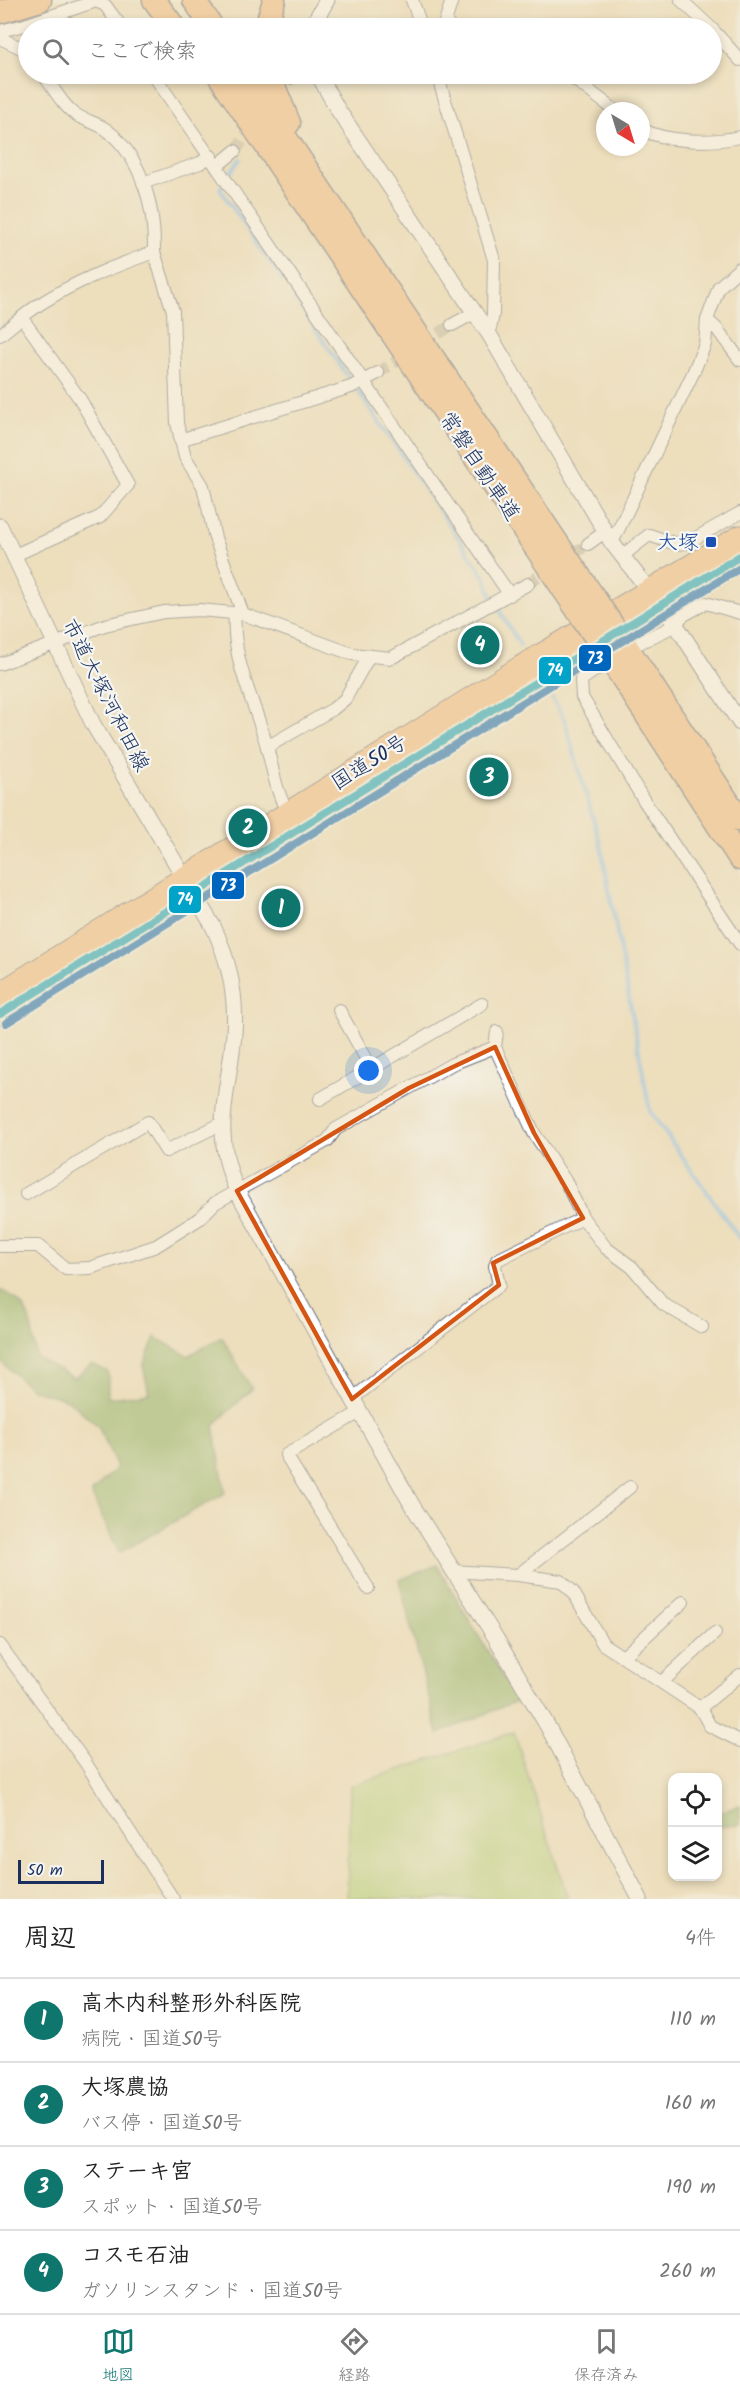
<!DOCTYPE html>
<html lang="ja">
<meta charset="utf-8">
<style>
body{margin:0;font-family:Kalam,"Klee One",sans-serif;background:#f2f2f2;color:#222}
.controls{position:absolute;right:18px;bottom:18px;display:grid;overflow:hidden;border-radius:12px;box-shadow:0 3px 9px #0003}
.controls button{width:54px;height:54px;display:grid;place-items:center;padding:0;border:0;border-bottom:2px solid #e0e0e0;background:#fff;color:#222;font:30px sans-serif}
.compass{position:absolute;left:596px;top:102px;width:54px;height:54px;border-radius:50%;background:#fff;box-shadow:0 3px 9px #0003;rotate:142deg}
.scale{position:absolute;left:18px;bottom:15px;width:86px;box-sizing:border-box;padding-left:6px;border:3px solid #1b2f5e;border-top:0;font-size:16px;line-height:21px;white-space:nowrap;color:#1b2f5e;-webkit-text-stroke:4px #f6f6f2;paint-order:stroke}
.you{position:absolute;left:369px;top:1071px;width:21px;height:21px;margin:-15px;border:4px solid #fff;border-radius:50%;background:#1a73e8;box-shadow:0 0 0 9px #1a73e833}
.badge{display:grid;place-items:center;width:39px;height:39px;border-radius:50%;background:#0f766e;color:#fff;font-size:20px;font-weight:700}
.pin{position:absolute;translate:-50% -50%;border:3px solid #fff;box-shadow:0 2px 6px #0006}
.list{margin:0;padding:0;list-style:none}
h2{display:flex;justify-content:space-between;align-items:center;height:78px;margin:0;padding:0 24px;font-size:26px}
h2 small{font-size:20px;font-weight:400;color:#767676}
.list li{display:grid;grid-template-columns:39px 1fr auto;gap:18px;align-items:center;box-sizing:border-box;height:84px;padding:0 24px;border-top:2px solid #e0e0e0}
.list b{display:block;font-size:22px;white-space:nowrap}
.list p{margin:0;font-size:20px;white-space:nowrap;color:#767676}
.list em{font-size:20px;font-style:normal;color:#767676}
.icon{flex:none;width:33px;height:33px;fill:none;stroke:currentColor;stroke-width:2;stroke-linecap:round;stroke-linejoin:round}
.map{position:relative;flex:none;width:740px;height:1899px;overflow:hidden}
.search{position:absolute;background:#fff;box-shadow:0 3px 9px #0003;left:18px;right:18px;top:18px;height:66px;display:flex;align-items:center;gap:15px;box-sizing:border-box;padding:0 21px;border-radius:33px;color:#767676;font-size:22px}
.sheet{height:414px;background:#fff}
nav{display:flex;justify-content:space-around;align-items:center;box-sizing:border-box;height:84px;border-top:2px solid #e0e0e0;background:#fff;font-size:16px;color:#767676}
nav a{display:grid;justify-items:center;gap:3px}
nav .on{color:#0f766e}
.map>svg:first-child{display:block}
.built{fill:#f6cfd7}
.green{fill:#add079;stroke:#64806c;stroke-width:1.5}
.forest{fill:#8ab269;stroke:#527064;stroke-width:1.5}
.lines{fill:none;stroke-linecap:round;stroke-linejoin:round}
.stream{stroke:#81bef4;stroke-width:4}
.minor-tunnel{stroke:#c3bba9;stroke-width:12;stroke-dasharray:12 6;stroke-linecap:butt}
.minor-casing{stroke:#646c7f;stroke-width:14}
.tertiary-casing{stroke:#646c7f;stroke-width:17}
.trunk-casing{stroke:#646c7f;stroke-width:23}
.motorway-casing{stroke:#646c7f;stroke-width:25}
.minor{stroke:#fff;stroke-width:12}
.tertiary{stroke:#fff;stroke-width:15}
.trunk{stroke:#f7bd88;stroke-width:21}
.motorway{stroke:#f7bd88;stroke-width:22}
.motorway-bridge-casing{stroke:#646c7f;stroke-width:25;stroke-linecap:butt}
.motorway-bridge{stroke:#f7bd88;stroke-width:22}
.bus-1-casing{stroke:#f6f6f2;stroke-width:12}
.bus-2-casing{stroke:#f6f6f2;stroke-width:12}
.bus-1{stroke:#01a3c8;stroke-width:8}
.bus-2{stroke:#0065bd;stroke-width:8}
.marked{fill:none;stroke:#d45514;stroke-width:4.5;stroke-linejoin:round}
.transit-dot{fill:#1a4fb4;stroke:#f6f6f2;stroke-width:2}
.labels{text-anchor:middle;stroke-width:4.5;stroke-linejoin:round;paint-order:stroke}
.street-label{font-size:21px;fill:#1b2f5e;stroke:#f6f6f2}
.transit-label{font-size:21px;fill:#164399;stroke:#f6f6f2;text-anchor:end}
.line-badge{stroke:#f6f6f2;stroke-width:2}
.badge-label{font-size:16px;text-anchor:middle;font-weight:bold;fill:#fff}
</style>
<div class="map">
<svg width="740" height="1899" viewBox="0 0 740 1899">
<rect width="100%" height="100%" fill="#f6f6f2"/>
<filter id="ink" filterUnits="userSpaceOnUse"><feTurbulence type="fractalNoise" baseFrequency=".0167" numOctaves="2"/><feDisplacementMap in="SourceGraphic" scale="12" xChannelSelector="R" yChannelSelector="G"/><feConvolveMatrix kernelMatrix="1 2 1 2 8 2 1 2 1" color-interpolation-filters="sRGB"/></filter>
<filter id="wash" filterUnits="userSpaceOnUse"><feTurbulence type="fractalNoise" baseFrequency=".008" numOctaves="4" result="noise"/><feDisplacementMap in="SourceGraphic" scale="24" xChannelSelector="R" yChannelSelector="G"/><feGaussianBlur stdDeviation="1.35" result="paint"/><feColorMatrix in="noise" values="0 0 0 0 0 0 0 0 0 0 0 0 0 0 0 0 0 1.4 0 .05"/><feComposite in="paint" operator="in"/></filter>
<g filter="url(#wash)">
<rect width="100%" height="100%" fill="#eddebc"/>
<!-- built -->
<polygon class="built" points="297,889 306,904 264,928 254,910 259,908 260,910"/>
<!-- green -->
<polygon class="green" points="514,1732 568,1899 347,1899 350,1786"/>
<!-- forest -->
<g class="forest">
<path d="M0,1290C33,1304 31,1326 36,1357L74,1378L92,1364L108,1372V1398L149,1393L143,1366L155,1337L188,1356L222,1337L252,1389L214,1425L225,1493L119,1553L91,1493L117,1467L98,1426L68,1400L32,1389L1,1362Z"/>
<polygon points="437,1565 517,1701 438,1734 399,1580"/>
<polygon points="740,1805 740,1824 718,1827 718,1813"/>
</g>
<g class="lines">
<!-- stream -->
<g class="stream">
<polyline points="299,82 304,74"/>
<polyline points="230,173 240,159"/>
<polyline points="222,185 220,189 284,282"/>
<polyline points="296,300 352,383"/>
<polyline points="356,388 485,577 493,599"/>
<polyline points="498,608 520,645"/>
<polyline points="549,693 565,721 601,846 650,1111 740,1239"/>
</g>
</g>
</g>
<g filter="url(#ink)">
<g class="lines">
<!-- minor-tunnel -->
<g class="minor-tunnel">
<polyline points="235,151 256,123"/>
<polyline points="378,373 452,325"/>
<polyline points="528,584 588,544"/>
</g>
<!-- minor casing -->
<g class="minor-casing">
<g id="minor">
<polyline points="412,0 422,28"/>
<polyline points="681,0 711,28"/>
<polyline points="451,28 445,22 452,0"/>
<polyline points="712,29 740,60"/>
<polyline points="0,31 25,25 96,1 105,5 122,28"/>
<polyline points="0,38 23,49 28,54"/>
<polyline points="153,74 510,595"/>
<polyline points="437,74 494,260 493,314 489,334"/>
<polyline points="567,74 616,111"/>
<polyline points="290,78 295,74"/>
<path d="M641,129C668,143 711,143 740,137"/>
<polyline points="217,166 235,151"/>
<polyline points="143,183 200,163 211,156"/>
<polyline points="154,252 173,311 177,423 185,457 203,486 215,538 243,614"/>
<polyline points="707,320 717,329 740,360"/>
<polyline points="452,325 474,313"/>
<path d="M0,335C13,325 26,313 40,304C76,281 115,266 154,252C155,208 143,159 107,130C99,124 87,121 78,116C63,107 53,87 43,74"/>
<polyline points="180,440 351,387 378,373"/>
<polyline points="612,543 694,371 705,344 707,320 719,287 740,268"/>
<polyline points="588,544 606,531"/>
<polyline points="17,554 100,517 128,485 80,399 22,318"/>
<polyline points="622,556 649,535 676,544 687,543 740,513"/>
<path d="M235,613C231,660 255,702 267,747C273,770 276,792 288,813"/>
<polyline points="639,643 676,625 682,616 706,603 740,613"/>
<polyline points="0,664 105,625 164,612 200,610 243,614 352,654 391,658 528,584"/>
<polyline points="600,667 581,680 582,697 643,799 740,944"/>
<polyline points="267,747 333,709 345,699 368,658"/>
<polyline points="339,1010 372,1069"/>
<polyline points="497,1032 495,1047 522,1107 534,1133 566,1182 583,1218 606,1248 632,1267 663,1304 702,1327"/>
<polyline points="320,1099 482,1004"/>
<polyline points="26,1194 148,1122 166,1151 221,1124"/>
<polyline points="0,1246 38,1246 66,1269 90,1268 156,1246 199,1219 215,1203 327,1141 336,1129 452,1064 495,1047"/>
<polyline points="352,1399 499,1285 495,1266 497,1260 583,1218"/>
<polyline points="360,1412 286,1455 368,1588"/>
<polyline points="452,1571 518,1575 630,1487"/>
<polyline points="518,1575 561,1581 573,1592 603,1644 700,1708 710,1726 740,1741"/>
<polyline points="0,1645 85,1762 173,1899"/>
<polyline points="623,1657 683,1602"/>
<polyline points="662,1682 715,1633"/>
<polyline points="700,1708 740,1675"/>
</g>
</g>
<!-- tertiary casing -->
<g class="tertiary-casing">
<g id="tertiary">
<polyline points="311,28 327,0"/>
<polyline points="318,74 338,110 489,334 612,543 676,625 740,723"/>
<path d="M0,526L93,724L213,926C229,960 237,994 234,1033C229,1095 210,1129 237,1191L412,1505L497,1640L548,1727L640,1899"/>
</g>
</g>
<!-- trunk casing -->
<g class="trunk-casing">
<g id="trunk">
<polyline points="0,993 520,667 740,536"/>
<polyline points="0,1014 544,675 740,556"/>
</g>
</g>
<!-- motorway casing -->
<g class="motorway-casing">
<g id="motorway">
<polyline points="154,0 175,28"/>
<polyline points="194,0 213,28"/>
<polyline points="0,12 40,0"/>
<polyline points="266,28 274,0"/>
<polyline points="218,74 578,611"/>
<polyline points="243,74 595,599"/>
<polyline points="269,74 289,123"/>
<polyline points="625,644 740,820"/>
<polyline points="608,656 740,859"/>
</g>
</g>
<!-- minor -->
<use href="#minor" class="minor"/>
<!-- tertiary -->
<use href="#tertiary" class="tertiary"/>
<!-- trunk -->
<use href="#trunk" class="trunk"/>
<!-- motorway -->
<use href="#motorway" class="motorway"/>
<!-- motorway-bridge casing -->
<g class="motorway-bridge-casing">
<g id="motorway-bridge">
<polyline points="595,599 625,644"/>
<polyline points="578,611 608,656"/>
</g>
</g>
<!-- motorway-bridge -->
<use href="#motorway-bridge" class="motorway-bridge"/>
<!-- bus-1 casing -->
<g class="bus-1-casing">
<polyline id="bus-1" points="0,1014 740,556"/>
</g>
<!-- bus-2 casing -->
<g class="bus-2-casing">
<polyline id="bus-2" points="6,1023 740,568"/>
</g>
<!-- bus-1 -->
<use href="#bus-1" class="bus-1"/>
<!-- bus-2 -->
<use href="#bus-2" class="bus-2"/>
</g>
</g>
<!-- marked area -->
<path d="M0 0H740V1899H0ZM495,1047L534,1133L583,1218L493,1263L499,1285L352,1399L237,1191L409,1088Z" fill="#eddebc" fill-opacity=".55" fill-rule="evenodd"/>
<path class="marked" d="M495,1047L534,1133L583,1218L493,1263L499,1285L352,1399L237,1191L409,1088Z"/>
<!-- markers -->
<rect class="transit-dot" x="705" y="536" width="12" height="12" rx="3"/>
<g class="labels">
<!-- street labels -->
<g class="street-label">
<text transform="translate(480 466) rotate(56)" y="7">常磐自動車道</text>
<text transform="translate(106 695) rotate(63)" y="7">市道大塚河和田線</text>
<text transform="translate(369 762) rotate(-32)" y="7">国道50号</text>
</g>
<!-- transit labels -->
<g class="transit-label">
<text x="699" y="549">大塚</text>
</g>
</g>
<g class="line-badge">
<rect x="578" y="644" width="34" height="28" rx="6" fill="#0065bd"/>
<rect x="538" y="656" width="34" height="29" rx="6" fill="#01a3c8"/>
<rect x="211" y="871" width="34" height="29" rx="6" fill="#0065bd"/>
<rect x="168" y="885" width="34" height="29" rx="6" fill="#01a3c8"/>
</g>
<g class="badge-label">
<text x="595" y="664">73</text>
<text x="555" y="676">74</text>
<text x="228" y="891">73</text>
<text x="185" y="905">74</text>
</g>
</svg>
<div class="controls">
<button><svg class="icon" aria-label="locate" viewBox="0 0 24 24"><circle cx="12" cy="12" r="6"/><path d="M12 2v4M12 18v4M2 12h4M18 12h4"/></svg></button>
<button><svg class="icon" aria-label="layers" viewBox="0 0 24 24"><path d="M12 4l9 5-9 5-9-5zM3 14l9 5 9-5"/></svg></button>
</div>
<svg class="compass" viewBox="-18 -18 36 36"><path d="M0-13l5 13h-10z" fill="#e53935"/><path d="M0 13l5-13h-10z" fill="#767676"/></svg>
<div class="scale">50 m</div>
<div class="you"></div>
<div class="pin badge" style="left:281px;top:908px">1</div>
<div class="pin badge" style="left:248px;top:828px">2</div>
<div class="pin badge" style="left:489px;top:777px">3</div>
<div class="pin badge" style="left:480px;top:645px">4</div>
<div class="search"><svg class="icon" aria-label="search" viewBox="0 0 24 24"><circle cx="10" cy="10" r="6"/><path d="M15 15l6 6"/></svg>ここで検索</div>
</div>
<section class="sheet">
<h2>周辺<small>4件</small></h2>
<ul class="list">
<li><span class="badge">1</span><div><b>高木内科整形外科医院</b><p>病院 · 国道50号</p></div><em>110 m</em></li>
<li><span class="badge">2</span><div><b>大塚農協</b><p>バス停 · 国道50号</p></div><em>160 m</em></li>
<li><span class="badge">3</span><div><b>ステーキ宮</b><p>スポット · 国道50号</p></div><em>190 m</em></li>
<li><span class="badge">4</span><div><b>コスモ石油</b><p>ガソリンスタンド · 国道50号</p></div><em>260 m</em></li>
</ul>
</section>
<nav>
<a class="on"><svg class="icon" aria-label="map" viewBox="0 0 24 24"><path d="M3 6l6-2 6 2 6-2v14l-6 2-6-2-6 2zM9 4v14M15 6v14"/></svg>地図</a>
<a><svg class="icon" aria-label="directions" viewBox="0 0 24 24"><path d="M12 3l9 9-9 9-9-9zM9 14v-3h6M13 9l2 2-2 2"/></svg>経路</a>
<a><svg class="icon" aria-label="saved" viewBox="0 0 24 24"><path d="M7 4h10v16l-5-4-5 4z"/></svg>保存済み</a>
</nav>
